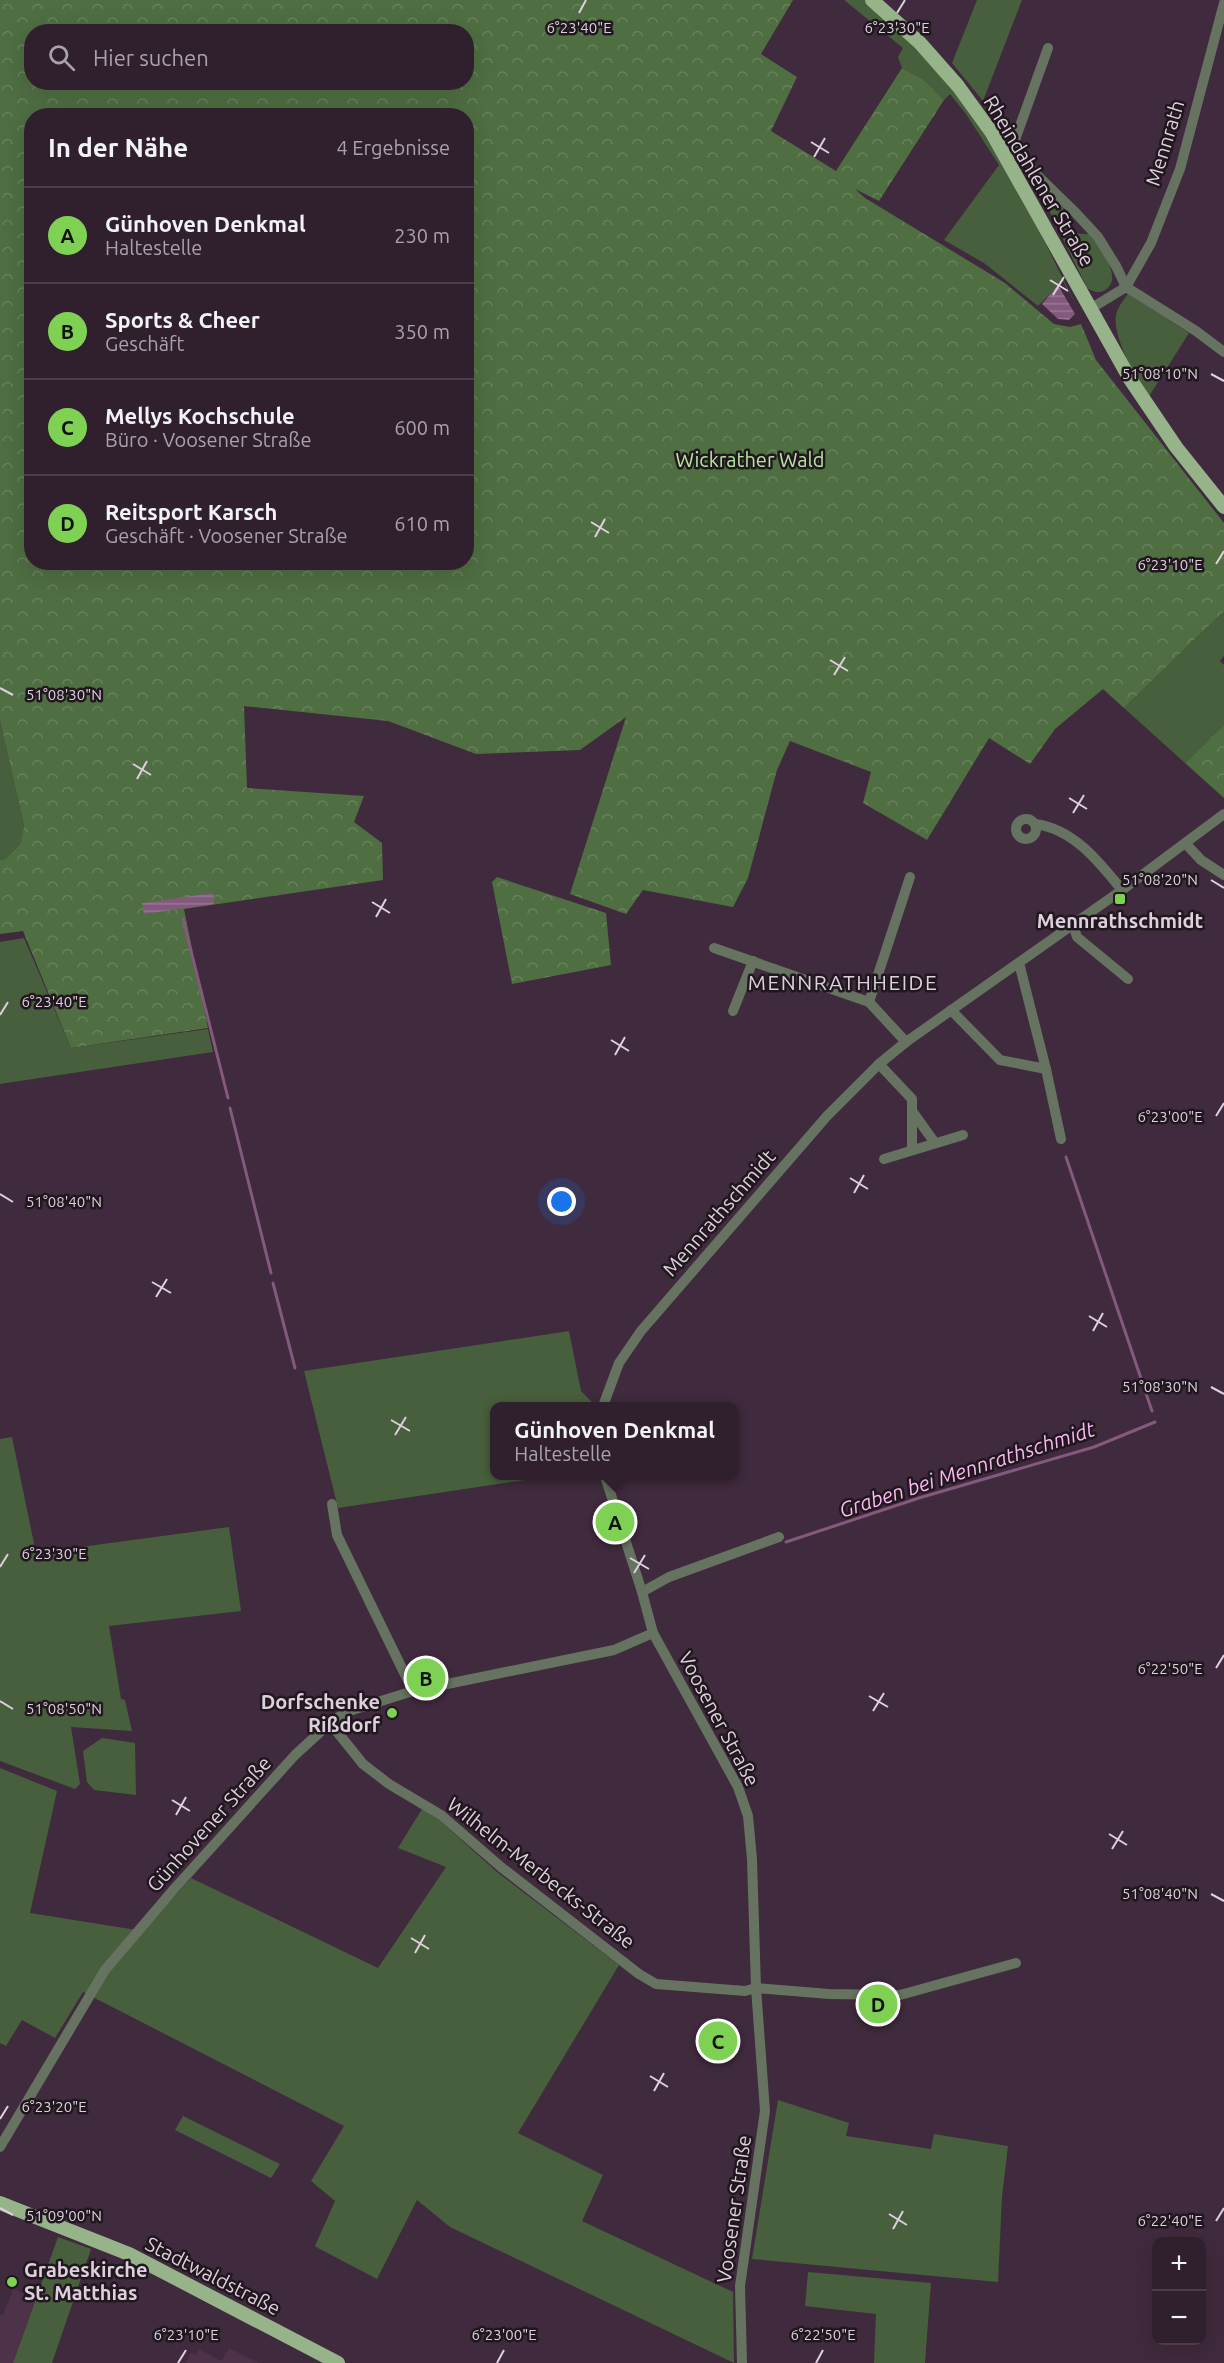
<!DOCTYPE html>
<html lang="de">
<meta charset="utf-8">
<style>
body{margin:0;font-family:Ubuntu,sans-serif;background:#382836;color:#f1f3f6}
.controls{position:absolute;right:18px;bottom:18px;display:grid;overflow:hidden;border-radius:12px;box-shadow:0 6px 24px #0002}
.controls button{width:54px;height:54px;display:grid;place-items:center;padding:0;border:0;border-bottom:2px solid #4b3e4a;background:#30202e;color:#f1f3f6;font:30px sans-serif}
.you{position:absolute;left:562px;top:1202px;width:21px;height:21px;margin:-15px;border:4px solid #fff;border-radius:50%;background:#1a73e8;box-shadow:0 0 0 9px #1a73e833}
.badge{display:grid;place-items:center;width:39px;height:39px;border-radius:50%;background:#7ed153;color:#111;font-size:20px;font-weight:700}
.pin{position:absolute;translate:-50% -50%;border:3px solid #fff;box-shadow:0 2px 6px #0006}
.popup{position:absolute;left:490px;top:1402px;width:249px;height:78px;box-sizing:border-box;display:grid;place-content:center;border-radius:12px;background:#30202e;filter:drop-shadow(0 2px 4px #0005);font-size:20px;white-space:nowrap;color:#a8a3aa}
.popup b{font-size:22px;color:#f1f3f6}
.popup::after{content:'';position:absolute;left:50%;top:100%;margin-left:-12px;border:12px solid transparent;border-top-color:#30202e}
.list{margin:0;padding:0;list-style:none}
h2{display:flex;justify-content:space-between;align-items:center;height:78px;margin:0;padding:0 24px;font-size:26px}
h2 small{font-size:20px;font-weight:400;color:#a8a3aa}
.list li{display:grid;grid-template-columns:39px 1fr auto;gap:18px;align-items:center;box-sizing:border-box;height:96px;padding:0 24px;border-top:2px solid #4b3e4a}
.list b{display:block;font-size:22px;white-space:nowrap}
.list p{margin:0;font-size:20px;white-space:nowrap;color:#a8a3aa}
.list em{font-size:20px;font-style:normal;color:#a8a3aa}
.icon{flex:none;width:33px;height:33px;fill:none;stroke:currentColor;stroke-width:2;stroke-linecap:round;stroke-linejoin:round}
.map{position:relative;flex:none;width:1224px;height:2363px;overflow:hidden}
.search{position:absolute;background:#30202e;box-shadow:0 6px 24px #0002;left:24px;top:24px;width:450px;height:66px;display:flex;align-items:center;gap:15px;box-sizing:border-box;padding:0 21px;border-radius:24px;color:#a8a3aa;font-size:22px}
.panel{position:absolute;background:#30202e;box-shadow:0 6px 24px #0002;left:24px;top:108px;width:450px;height:462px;border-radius:24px}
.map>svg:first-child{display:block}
.built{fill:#4e324a}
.green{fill:#475f3c}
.forest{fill:url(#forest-crowns);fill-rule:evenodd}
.water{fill:url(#water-rules)}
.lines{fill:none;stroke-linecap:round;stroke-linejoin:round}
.stream{stroke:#83597d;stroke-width:3}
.minor{stroke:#657360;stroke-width:10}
.major{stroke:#97b38a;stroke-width:14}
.ticks{fill:none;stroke:#ddcfdb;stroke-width:2}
.poi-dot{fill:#7ed153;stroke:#21171f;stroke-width:2}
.labels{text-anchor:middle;stroke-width:5;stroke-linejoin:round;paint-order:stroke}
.street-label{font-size:20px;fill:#ddcfdb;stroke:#21171f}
.park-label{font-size:20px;fill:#b6e6a0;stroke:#21171f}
.poi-label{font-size:20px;font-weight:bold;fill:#ddcfdb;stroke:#21171f}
.neighbourhood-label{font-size:21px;letter-spacing:1.5px;fill:#ddcfdb;stroke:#21171f}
.water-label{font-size:21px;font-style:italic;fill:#f9b7f0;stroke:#21171f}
.ticks-label{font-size:15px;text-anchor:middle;fill:#ddcfdb;stroke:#21171f;stroke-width:5;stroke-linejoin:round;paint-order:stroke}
</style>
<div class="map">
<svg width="1224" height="2363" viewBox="0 0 1224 2363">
<defs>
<pattern id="forest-crowns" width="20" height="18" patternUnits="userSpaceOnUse" patternTransform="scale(1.5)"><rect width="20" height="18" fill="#4f6e42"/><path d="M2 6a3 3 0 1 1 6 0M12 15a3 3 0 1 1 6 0" fill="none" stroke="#68825d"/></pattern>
<pattern id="water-rules" width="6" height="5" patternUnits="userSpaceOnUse" patternTransform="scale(1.5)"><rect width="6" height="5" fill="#83597d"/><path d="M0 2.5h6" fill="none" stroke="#9a7795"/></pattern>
</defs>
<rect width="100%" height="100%" fill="#402a3d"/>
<!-- built -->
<g class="built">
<polygon points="13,2289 36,2297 13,2363 0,2363 0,2314 3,2315"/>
<polygon points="229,2348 259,2363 186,2363 191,2352 196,2355 199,2349 221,2361"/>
</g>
<!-- green -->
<g class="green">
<polygon points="844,0 866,0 893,25 943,77 984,130 1028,208 1079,311 1063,281 1038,306 984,263 944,240 999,165 966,114 950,94 944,100 923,79 902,68 898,57 903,48"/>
<polygon points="977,0 1022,0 983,101 952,63"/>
<path d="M1050,193L1065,207L1057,217C1065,232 1072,234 1089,234C1098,245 1125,278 1105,290C1098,294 1094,292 1087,288L1043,198Z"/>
<path d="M1128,294L1189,333L1148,398C1137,379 1112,337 1116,315C1118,307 1123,300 1128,294Z"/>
<polygon points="1224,611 1224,656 1220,661 1224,665 1224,725 1185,763 1124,708"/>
<polygon points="0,721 24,826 20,844 5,859 0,860"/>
<polygon points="24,938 71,1048 208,1029 213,1052 0,1084 0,942"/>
<polygon points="569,1331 581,1391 596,1406 495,1406 495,1476 552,1476 338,1508 304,1371"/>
<polygon points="12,1437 36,1553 229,1527 241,1611 109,1626 121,1699 125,1700 132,1731 71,1727 80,1784 75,1789 0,1761 0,1439"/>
<polygon points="102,1738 135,1743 136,1795 94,1790 87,1782 83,1751"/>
<polygon points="0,1768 57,1791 30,1913 143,1931 191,1878 378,1968 446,1867 398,1848 422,1809 438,1819 497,1872 619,1965 518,2133 603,2175 582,2221 733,2292 734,2363 450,2227 417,2200 377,2279 318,2248 315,2246 335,2201 311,2181 344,2126 83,1992 55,2038 22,2020 6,2046 0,2043"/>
<polygon points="778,2100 849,2123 846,2136 931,2149 934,2134 1008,2146 1002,2197 998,2282 752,2259"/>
<polygon points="183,2116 280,2164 271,2178 175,2130"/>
<polygon points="58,2237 91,2249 52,2363 13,2363"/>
<polygon points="808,2272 931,2283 925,2363 874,2363 876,2314 805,2306"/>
</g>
<!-- forest -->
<g class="forest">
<path d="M0,0H793L761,54L797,77L771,131L836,171L902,68L923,79L944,100L879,201L855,189L865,198L1005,283L1054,324L1070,327L1081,324L1096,360L1224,523V611L1124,708L1103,689L1055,729L1030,764L989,738L927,840L863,803L871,772L790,741L777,770L748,878L733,907L643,890L626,914L570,894L626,717L580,750L476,754L388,721L244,706L247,788L364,796L354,822L382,843L383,880L184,909L208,1028L71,1048L23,931L0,934V860L5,859L20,844L24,826L0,721ZM32,32H466V82H32ZM32,116H466V562H32Z"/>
<polygon points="1224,725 1224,798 1185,763"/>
<polygon points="497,877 606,913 611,965 512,984 492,882"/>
</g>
<!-- water -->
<g class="water">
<polygon points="1058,285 1075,314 1069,320 1058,319 1042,304"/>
<polygon points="213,893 214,904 144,914 142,903"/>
</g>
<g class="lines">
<!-- stream -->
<g class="stream">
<polyline points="183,919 228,1098"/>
<polyline points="230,1108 271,1273"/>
<polyline points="1066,1157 1152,1411"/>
<polyline points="273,1283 295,1368"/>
<polyline points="786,1542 919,1498 1094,1447 1155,1422"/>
</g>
<!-- minor -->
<g class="minor">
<polyline points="1048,48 1016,137 1015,149 1038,176 1073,210 1098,237 1116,266 1126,287 1196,331 1224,352"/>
<polyline points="1090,309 1126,287 1151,243 1180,169 1224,3"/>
<circle cx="1026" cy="829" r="10"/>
<path d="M1035,824C1074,829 1099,862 1122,890"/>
<polyline points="1186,844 1201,860 1224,875"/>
<polyline points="1073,925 1077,937 1128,979"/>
<polyline points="714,948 869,1002 906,1042"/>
<polyline points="1019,963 1046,1069 1061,1139"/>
<polyline points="869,1002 910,877"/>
<polyline points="951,1010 1000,1060 1046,1069"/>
<polyline points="733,1011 753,961"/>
<polyline points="879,1064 912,1099 912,1150"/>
<polyline points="912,1111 935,1143"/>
<polyline points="884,1159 963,1135"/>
<polyline points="603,1406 619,1363 641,1331 827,1116 879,1064 906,1042 1122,890 1224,814"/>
<polyline points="605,1476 642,1592 653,1633 738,1787 748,1816 752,1859 756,1988 765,2111 740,2286 742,2363"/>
<polyline points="332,1504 337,1535 413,1691"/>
<polyline points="642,1592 669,1577 779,1537"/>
<polyline points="330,1723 363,1764 389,1784 441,1815 501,1867 639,1974 656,1984 745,1991 756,1988 829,1994 900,1995 1016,1963"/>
<polyline points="0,2147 105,1970 174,1889 295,1755 330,1723 346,1712 413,1691 614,1650 653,1633"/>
</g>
<!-- major -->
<g class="major">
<polyline points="872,0 920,43 958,86 992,133 1130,379 1176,447 1224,507"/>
<polyline points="0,2203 129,2254 338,2363"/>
</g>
</g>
<!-- ticks -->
<path class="ticks" d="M579,13L586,0M897,13L905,0M811,142L829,153M814,157L825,138M1050,280L1068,291M1053,295L1064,277M1211,374L1224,381M591,522L609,533M595,537L605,519M1216,564L1224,551M830,660L848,671M834,675L845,657M0,688L13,695M133,764L151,775M137,779L147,761M1069,798L1087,809M1073,813L1084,795M1211,880L1224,888M372,902L390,913M376,917L386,899M0,1015L8,1002M611,1040L629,1051M615,1055L625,1037M1216,1116L1224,1103M850,1178L868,1189M854,1193L864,1175M0,1194L13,1202M152,1282L171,1293M156,1297L167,1279M1089,1316L1107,1327M1093,1331L1103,1313M1211,1387L1224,1394M391,1420L410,1431M395,1435L406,1417M630,1558L649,1569M0,1567L8,1554M634,1573L645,1555M1216,1668L1224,1655M869,1696L888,1707M0,1701L13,1709M873,1711L884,1693M172,1800L190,1811M176,1815L186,1797M1109,1834L1127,1845M1112,1849L1123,1831M1211,1894L1224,1901M411,1938L429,1949M415,1953L425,1935M650,2076L668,2087M654,2091L664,2073M0,2119L8,2106M0,2208L13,2215M889,2214L907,2225M1216,2221L1224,2208M893,2229L903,2211M178,2363L186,2350M497,2363L504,2350M816,2363L823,2350"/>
<!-- markers -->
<g class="poi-dot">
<rect x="1114" y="893" width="12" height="12" rx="3"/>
<circle cx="392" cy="1713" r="6"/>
<circle cx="12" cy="2282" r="6"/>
</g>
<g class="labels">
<!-- street labels -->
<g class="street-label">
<text transform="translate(1165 143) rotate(-73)" y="7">Mennrath</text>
<text transform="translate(1039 181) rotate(59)" y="7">Rheindahlener Straße</text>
<text transform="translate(719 1213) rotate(-49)" y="7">Mennrathschmidt</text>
<text transform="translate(719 1719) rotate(62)" y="7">Voosener Straße</text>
<text transform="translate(209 1824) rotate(-48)" y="7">Günhovener Straße</text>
<text transform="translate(541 1873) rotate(38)" y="7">Wilhelm-Merbecks-Straße</text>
<text transform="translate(734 2209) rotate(-82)" y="7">Voosener Straße</text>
<text transform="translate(213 2276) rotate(27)" y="7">Stadtwaldstraße</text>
</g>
<!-- park labels -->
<g class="park-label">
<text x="750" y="467">Wickrather Wald</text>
</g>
<!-- poi labels -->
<g class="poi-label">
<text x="1120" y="928">Mennrathschmidt</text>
<text x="380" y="1709" text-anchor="end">Dorfschenke<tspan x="380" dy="23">Rißdorf</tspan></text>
<text x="24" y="2277" text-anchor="start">Grabeskirche<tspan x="24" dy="23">St. Matthias</tspan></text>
</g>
<!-- neighbourhood labels -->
<g class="neighbourhood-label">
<text x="843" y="990">MENNRATHHEIDE</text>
</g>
<!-- water labels -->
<g class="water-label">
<text transform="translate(967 1470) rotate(-18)" y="7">Graben bei Mennrathschmidt</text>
</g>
</g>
<g class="ticks-label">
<text x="579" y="33">6°23'40"E</text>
<text x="897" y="33">6°23'30"E</text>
<text x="1160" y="379">51°08'10"N</text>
<text x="1170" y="570">6°23'10"E</text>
<text x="64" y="700">51°08'30"N</text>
<text x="1160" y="885">51°08'20"N</text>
<text x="54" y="1007">6°23'40"E</text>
<text x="1170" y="1122">6°23'00"E</text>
<text x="64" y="1207">51°08'40"N</text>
<text x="1160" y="1392">51°08'30"N</text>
<text x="54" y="1559">6°23'30"E</text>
<text x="1170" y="1674">6°22'50"E</text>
<text x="64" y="1714">51°08'50"N</text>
<text x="1160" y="1899">51°08'40"N</text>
<text x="54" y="2112">6°23'20"E</text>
<text x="64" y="2221">51°09'00"N</text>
<text x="1170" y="2226">6°22'40"E</text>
<text x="186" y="2340">6°23'10"E</text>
<text x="504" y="2340">6°23'00"E</text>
<text x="823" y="2340">6°22'50"E</text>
</g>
</svg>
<div class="controls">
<button>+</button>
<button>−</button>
</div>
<div class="you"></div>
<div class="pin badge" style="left:615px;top:1522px">A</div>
<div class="popup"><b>Günhoven Denkmal</b>Haltestelle</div>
<div class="pin badge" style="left:426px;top:1678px">B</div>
<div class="pin badge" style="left:718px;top:2041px">C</div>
<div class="pin badge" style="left:878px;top:2004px">D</div>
<div class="search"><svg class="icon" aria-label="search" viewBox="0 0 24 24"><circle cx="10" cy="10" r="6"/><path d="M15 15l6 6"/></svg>Hier suchen</div>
<section class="panel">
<h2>In der Nähe<small>4 Ergebnisse</small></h2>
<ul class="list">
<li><span class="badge">A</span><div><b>Günhoven Denkmal</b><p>Haltestelle</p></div><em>230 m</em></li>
<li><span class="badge">B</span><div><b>Sports &amp; Cheer</b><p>Geschäft</p></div><em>350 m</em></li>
<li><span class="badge">C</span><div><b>Mellys Kochschule</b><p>Büro · Voosener Straße</p></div><em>600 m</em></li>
<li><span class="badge">D</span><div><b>Reitsport Karsch</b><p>Geschäft · Voosener Straße</p></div><em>610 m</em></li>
</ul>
</section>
</div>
